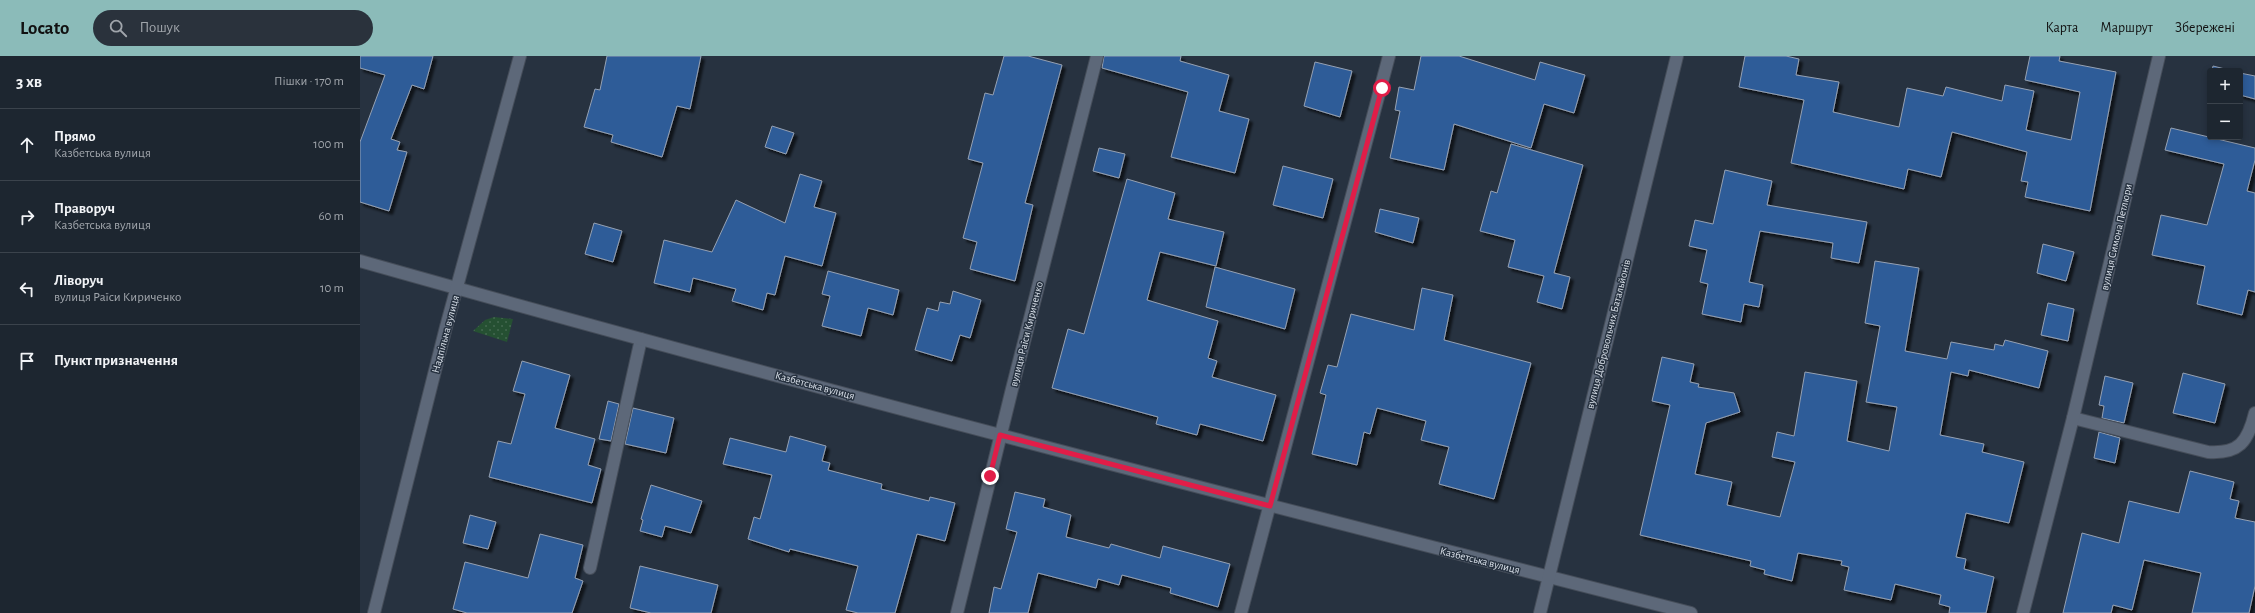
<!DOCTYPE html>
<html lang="uk">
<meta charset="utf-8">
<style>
body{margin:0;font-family:"Alegreya Sans",sans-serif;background:#2a323c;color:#f1f3f6}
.controls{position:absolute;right:12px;top:12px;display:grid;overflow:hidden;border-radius:4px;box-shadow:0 2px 6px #0003}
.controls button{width:36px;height:36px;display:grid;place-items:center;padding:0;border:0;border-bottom:1px solid #3b434c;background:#1d2630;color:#f1f3f6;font:20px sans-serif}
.stop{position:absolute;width:12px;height:12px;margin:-9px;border:3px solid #e11d48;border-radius:50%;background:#fff}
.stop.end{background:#e11d48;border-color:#fff;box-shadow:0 1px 4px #0008}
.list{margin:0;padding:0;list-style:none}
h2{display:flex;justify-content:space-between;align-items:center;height:52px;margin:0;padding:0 16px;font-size:17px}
h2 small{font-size:13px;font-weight:400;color:#a0a5ab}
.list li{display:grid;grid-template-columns:26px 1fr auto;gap:12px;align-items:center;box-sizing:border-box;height:72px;padding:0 16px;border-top:1px solid #3b434c}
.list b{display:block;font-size:15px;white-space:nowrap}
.list p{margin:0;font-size:13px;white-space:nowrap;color:#a0a5ab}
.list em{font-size:13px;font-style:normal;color:#a0a5ab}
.icon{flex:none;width:22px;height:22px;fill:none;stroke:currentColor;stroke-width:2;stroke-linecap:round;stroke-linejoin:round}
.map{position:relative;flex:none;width:1895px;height:557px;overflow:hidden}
header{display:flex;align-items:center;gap:24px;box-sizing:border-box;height:56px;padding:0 20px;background:#8bbbb9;color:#111}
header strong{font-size:19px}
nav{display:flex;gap:22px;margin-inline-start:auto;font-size:14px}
.search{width:280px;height:36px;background:#2a323c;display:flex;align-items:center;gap:10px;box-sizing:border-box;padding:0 14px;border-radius:22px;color:#a0a5ab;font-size:15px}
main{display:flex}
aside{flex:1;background:#1d2630}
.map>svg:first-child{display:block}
.grass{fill:url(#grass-dots)}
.building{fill:#2f5c98;stroke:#95a1b3;filter:url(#shadow)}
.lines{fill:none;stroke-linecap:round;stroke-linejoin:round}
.lane-casing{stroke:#454d59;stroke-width:14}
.street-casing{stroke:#454d59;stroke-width:14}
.secondary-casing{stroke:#454d59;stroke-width:14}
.lane{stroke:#5d6879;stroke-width:12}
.street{stroke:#5d6879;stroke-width:12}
.secondary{stroke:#5d6879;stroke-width:12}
.route{stroke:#e11d48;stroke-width:5}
.labels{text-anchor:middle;stroke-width:3;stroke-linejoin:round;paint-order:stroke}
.street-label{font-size:11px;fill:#dae1ea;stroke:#273240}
</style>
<header>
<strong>Locato</strong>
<div class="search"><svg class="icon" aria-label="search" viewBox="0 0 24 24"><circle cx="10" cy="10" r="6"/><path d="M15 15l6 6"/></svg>Пошук</div>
<nav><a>Карта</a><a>Маршрут</a><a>Збережені</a></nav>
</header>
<main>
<aside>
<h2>3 хв<small>Пішки · 170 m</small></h2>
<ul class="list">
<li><svg class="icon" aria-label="ahead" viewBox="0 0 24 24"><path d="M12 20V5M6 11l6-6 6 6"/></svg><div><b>Прямо</b><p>Казбетська вулиця</p></div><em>100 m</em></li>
<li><svg class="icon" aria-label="right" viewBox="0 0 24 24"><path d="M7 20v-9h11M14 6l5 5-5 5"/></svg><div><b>Праворуч</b><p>Казбетська вулиця</p></div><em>60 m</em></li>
<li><svg class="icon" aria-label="left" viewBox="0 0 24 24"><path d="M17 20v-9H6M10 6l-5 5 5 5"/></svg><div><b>Ліворуч</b><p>вулиця Раїси Кириченко</p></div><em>10 m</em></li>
<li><svg class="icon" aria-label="arrive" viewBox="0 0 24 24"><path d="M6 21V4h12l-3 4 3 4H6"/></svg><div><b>Пункт призначення</b></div></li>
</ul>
</aside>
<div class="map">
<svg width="1895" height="557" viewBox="0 0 1895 557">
<defs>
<pattern id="grass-dots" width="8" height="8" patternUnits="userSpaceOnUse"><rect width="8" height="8" fill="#255032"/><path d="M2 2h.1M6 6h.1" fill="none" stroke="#446950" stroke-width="1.8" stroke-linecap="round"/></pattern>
<filter id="shadow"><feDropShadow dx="3.5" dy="3.5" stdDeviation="1" flood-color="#0009"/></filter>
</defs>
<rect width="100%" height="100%" fill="#273240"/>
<!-- grass -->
<polygon class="grass" points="134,261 153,263 147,286 113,275 125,264"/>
<!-- building -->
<g class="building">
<polygon points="0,0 73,0 64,33 52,29 31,83 40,86 37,94 47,96 29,155 0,146 0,86 25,19 0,12"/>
<polygon points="247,0 341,0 330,53 317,50 302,101 251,86 253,79 224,71 235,33 240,34"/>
<polygon points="644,0 668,0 702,9 665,147 673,149 655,225 610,213 617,186 603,182 623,107 608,103 625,37 633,39"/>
<polygon points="744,0 821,0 820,5 869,19 859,55 889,63 875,117 811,101 828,36 742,12"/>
<polygon points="1061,0 1099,0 1175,24 1180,6 1225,19 1214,57 1184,48 1171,92 1094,68 1084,114 1030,102 1040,55 1035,54 1039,31 1054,34"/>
<polygon points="1385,0 1426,0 1439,3 1436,19 1479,26 1473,56 1539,71 1547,32 1583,40 1586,31 1642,45 1645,29 1674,35 1666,74 1711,84 1720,36 1665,24 1670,0 1700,0 1699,5 1756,16 1730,155 1665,141 1668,126 1661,125 1667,96 1592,76 1581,121 1548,113 1544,133 1431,107 1444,44 1379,31"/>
<polygon points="955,6 992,15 980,61 944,50"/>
<polygon points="1853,10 1873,15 1852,15"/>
<polygon points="1880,17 1895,20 1895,43 1880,39"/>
<polygon points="412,70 434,77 426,98 405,91"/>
<polygon points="1811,72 1895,92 1895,104 1887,135 1895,137 1895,236 1888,234 1882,259 1837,248 1845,210 1792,199 1801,159 1847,169 1864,108 1805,94"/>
<polygon points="1151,88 1223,109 1194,217 1210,221 1202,253 1177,246 1184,220 1148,211 1155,184 1120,175 1131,135 1137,137"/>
<polygon points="739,92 765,98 759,122 733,115"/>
<polygon points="923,110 973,123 963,162 913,149"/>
<polygon points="1365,114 1412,125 1407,149 1507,166 1499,207 1471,202 1473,187 1400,175 1389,226 1403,229 1399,251 1384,248 1381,266 1342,258 1348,228 1340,226 1347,194 1329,190 1335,164 1353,168"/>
<polygon points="440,118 462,125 454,151 476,157 462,210 425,200 415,239 407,237 403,254 372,245 376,233 333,222 330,236 294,227 304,184 352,196 376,144 425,167"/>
<polygon points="767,123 815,137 808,163 864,176 856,210 800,196 787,244 858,265 848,302 857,305 852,321 916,339 903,385 840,368 837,379 796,368 798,361 692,332 708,273 724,278"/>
<polygon points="1020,153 1059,162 1053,187 1015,176"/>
<polygon points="234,167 262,175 253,206 225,198"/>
<polygon points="1683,188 1714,196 1706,225 1677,217"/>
<polygon points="1515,205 1559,212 1545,295 1587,303 1591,286 1634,294 1635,288 1643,290 1645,284 1688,295 1679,332 1609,314 1608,320 1591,316 1580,379 1624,388 1622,396 1664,406 1649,467 1606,457 1596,501 1606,503 1604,513 1634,521 1626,557 1589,557 1590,551 1579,548 1581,539 1535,528 1531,544 1484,534 1489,511 1481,509 1482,505 1438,497 1432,525 1404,518 1405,514 1390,510 1391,505 1280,479 1310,349 1292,345 1302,301 1334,308 1330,326 1339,328 1338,331 1374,337 1380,356 1346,367 1335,418 1372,426 1367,449 1420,461 1435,406 1412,401 1417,376 1434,380 1445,316 1497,325 1487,385 1529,395 1537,351 1506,346 1520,270 1505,267"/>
<polygon points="855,211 935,233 925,273 846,251"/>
<polygon points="468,215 539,234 533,259 508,252 501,280 462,270 470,240 462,238"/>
<polygon points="1062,232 1093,239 1084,284 1171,307 1134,443 1079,428 1089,391 1061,384 1066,365 1017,352 1010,378 1004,376 997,409 952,398 966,339 960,337 968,309 977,311 991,258 1054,274"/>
<polygon points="593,235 621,244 610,282 600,279 592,305 555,294 567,252 578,255 580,246 590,248"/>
<polygon points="1688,247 1714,253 1708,285 1681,279"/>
<polygon points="162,305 210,319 195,372 235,383 228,409 241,413 232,447 129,421 138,385 151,388 165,338 153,335"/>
<polygon points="1823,317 1865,328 1855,367 1813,357"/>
<polygon points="1745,320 1773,327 1764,367 1742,362 1744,350 1739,349"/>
<polygon points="248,345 259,348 251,385 239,383"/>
<polygon points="273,352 314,362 306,397 265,388"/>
<polygon points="1739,376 1760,382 1755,407 1734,402"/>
<polygon points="430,380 466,390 462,405 470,407 468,414 522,428 521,433 569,445 570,441 595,447 585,485 557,478 535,557 498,557 486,554 498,510 430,493 429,496 388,483 394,461 400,463 412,419 363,408 370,382 426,396"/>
<polygon points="1830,415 1874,426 1870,443 1879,445 1875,462 1895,466 1895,530 1889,557 1832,557 1841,517 1784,504 1772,554 1753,549 1751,557 1703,557 1722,477 1759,487 1769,445 1819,457"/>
<polygon points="291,429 342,445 331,477 305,470 302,481 280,475 283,464 281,463"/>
<polygon points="655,436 685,443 683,451 711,459 706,481 749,492 751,488 800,502 803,490 870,508 858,551 810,537 811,532 762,519 759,529 738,523 736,532 678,517 668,557 629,557 634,531 641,533 657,476 646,473"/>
<polygon points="110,459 136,466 128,493 103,487"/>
<polygon points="180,478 223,489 215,522 223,525 212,557 107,557 93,553 105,506 168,522"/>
<polygon points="280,510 358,529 351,557 291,557 270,552"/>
</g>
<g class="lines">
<!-- lane casing -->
<g class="lane-casing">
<polyline id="lane" points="230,512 281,283"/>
</g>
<!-- street casing -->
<g class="street-casing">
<g id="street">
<path d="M0,205C442,330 886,444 1331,557"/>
<path d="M1713,362L1848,396C1879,398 1888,386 1895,357"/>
<polyline points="597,557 652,333 737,0"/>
<polyline points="881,557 1029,0"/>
<polyline points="1180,557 1317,0"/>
<polyline points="1663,557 1713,362 1799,0"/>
</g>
</g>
<!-- secondary casing -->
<g class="secondary-casing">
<polyline id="secondary" points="14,557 86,271 160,0"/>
</g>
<!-- lane -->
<use href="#lane" class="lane"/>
<!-- street -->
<use href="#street" class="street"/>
<!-- secondary -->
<use href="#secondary" class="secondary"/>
</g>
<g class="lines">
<!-- route -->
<polyline class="route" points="630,420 640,379 910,450 1022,32"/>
</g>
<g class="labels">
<!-- street labels -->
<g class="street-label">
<text transform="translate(1756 181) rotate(-77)" y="4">вулиця Симона Петлюри</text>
<text transform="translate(85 278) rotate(-75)" y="4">Надпільна вулиця</text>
<text transform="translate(666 278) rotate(-76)" y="4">вулиця Раїси Кириченко</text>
<text transform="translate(1248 278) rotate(-76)" y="4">вулиця Добровольчих Батальйонів</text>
<text transform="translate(455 329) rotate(15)" y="4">Казбетська вулиця</text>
<text transform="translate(1120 504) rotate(14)" y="4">Казбетська вулиця</text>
</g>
</g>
</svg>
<div class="controls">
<button>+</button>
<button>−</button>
</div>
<div class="stop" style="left:1022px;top:32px"></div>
<div class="stop end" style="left:630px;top:420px"></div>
</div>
</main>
